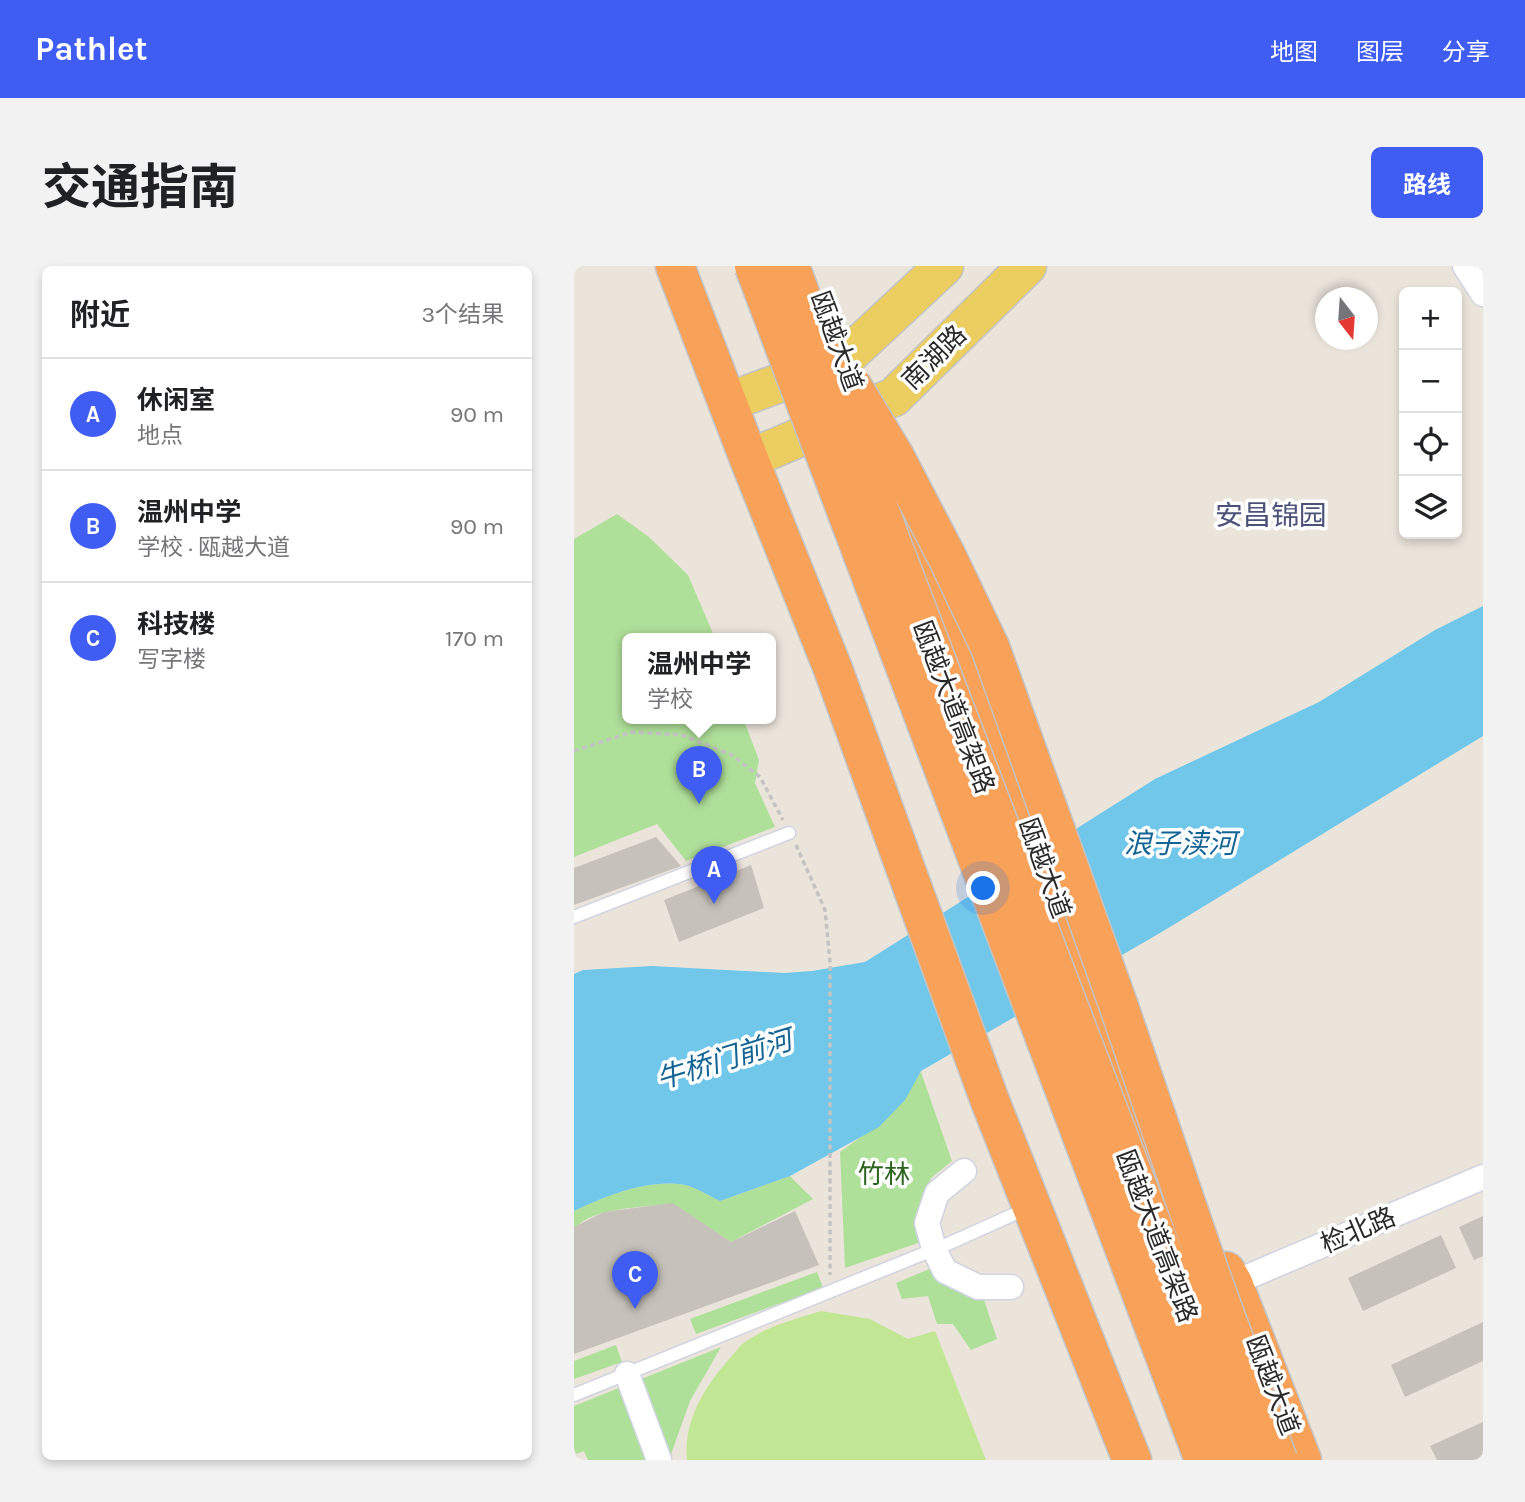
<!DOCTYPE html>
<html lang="zh">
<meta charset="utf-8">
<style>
body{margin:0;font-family:Karla,"Noto Sans SC",sans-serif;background:#f2f2f2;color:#202124}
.controls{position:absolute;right:21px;top:21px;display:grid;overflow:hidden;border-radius:10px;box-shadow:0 4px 10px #0003}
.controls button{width:63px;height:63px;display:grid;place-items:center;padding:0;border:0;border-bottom:2px solid #e0e0e0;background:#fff;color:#202124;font:35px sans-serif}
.compass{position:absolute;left:741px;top:21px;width:63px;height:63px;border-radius:50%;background:#fff;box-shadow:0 4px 10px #0003;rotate:163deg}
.you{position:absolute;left:410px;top:623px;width:24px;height:24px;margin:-18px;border:5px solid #fff;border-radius:50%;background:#1a73e8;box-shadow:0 0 0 10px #1a73e833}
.badge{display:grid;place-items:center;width:46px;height:46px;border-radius:50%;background:#3f5cf3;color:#fff;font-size:23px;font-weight:700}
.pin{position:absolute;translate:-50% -58px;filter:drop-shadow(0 2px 4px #0008)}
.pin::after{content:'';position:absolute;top:37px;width:24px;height:21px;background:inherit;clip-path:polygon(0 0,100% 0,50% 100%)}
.popup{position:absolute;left:48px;top:367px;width:154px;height:91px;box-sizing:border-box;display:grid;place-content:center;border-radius:10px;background:#fff;filter:drop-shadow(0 2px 5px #0005);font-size:23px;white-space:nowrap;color:#757577}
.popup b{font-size:26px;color:#202124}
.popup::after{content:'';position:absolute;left:50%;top:100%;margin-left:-14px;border:14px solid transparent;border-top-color:#fff}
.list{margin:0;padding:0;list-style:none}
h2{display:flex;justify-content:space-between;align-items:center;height:91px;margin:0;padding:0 28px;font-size:30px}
h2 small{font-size:23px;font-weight:400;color:#757577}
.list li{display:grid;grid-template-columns:46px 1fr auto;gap:21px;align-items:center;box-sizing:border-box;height:112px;padding:0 28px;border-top:2px solid #e0e0e0}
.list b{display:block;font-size:26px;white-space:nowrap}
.list p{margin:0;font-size:23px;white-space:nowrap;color:#757577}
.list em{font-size:23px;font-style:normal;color:#757577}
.icon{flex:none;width:38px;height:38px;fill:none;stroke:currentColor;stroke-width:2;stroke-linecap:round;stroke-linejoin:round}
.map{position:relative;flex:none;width:909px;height:1194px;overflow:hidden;border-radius:10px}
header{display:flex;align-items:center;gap:42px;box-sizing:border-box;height:98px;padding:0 35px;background:#3f5cf3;color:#fff}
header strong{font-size:33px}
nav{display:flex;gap:38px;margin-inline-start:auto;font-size:24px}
.intro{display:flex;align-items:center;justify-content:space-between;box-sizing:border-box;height:168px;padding:0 42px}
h1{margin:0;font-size:49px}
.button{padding:18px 32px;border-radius:10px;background:#3f5cf3;color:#fff;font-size:24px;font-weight:700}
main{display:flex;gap:42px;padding:0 42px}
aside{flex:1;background:#fff;border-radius:10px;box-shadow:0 4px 10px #0003}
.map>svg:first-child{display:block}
.green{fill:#afe099}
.pitch{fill:#c2e794}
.water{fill:#70c7ea}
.building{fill:#c6c1ba}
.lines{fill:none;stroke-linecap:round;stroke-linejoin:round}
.lane-casing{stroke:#d0d3e1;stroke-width:15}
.street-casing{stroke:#d0d3e1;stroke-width:27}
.primary-casing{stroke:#c3c3c3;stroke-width:41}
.highway-casing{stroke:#c3c3c3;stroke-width:41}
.path{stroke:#c3c3c3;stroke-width:3.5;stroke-dasharray:5 3.5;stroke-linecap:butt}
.lane{stroke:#fff;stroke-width:12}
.street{stroke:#fff;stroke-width:24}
.primary{stroke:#ebce5f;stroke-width:38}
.highway{stroke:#f8a158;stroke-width:38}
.highway-bridge-casing{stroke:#c3c3c3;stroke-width:41;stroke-linecap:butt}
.highway-bridge{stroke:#f8a158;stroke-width:38}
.labels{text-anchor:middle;stroke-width:7;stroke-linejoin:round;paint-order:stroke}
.street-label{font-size:26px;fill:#292929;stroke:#fff}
.park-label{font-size:26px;fill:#29631c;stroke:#fff}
.neighbourhood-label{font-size:28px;fill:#4b5278;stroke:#fff}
.water-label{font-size:28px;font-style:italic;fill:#126494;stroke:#fff}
</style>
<header>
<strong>Pathlet</strong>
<nav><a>地图</a><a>图层</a><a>分享</a></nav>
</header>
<div class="intro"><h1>交通指南</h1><a class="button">路线</a></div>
<main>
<aside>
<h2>附近<small>3个结果</small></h2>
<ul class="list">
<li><span class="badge">A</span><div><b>休闲室</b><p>地点</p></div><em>90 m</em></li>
<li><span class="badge">B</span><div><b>温州中学</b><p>学校 · 瓯越大道</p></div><em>90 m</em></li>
<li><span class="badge">C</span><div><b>科技楼</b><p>写字楼</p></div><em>170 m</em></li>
</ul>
</aside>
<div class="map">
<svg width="909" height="1194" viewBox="0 0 909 1194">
<rect width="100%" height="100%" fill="#ebe4db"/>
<!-- green -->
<g class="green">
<polygon points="43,248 75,271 114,309 141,372 53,372 53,452 169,452 185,494 181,517 201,561 112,595 83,558 0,591 0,273"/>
<polygon points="347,806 378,895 357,912 347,935 341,958 347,976 271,1002 266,886 313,852"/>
<path d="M216,910L239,933L157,976L99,938C71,941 18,941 0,963V945C31,930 76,912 111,919C123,922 135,930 146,935Z"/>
<path d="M360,1001C373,1022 382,1028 408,1028L423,1073L397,1084L379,1058H363L354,1030L328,1033L322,1017Z"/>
<polygon points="243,1006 249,1022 122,1068 116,1053"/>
<polygon points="42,1079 48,1096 0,1113 0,1095"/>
<polygon points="147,1081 116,1135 95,1194 14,1194 10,1185 2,1188 0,1182 0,1140"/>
</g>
<!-- pitch -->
<path class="pitch" d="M247,1045L296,1053L334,1073L361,1065L412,1194H113C109,1155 131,1120 156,1092C161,1087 165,1080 171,1076C193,1060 222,1053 247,1045Z"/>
<!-- water -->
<path class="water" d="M909,340V470L586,667L347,805L331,834L305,861L216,910L146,935C135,930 123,922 111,919C76,912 31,930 0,945V708L9,704L78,700L210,707L238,705L291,696L581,513L745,436L861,364Z"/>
<!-- building -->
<g class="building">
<polygon points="82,571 107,600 0,639 0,602"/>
<polygon points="177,599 190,642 105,676 90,634"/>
<polygon points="99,937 157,976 221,945 245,999 0,1088 0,961 30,946"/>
<polygon points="909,950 909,990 900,994 885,961"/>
<polygon points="867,969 882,1002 789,1045 774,1012"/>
<polygon points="909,1056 909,1095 831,1131 817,1099"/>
<polygon points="909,1156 909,1194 863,1194 856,1180"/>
</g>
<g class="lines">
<!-- lane casing -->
<g class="lane-casing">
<g id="lane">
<polyline points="0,651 215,567"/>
<polyline points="0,1129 376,977 445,946"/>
</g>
</g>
<!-- street casing -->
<g class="street-casing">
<g id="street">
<polyline points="891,0 909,28"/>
<polyline points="390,905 363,927 353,957 360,983 371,1005 404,1021 437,1021"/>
<polyline points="659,1017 909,911"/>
<polyline points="53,1108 85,1194"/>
</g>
</g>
<!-- primary casing -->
<g class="primary-casing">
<g id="primary">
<polyline points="154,136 270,93 370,0"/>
<polyline points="175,193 320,131 453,0"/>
</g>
</g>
<!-- highway casing -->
<g class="highway-casing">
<g id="highway">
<polyline points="101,0 175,193 259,403 416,835 558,1194"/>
<polyline points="326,233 381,362 564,856 589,899"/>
<polyline points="652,1005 659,1017 728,1194"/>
</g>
</g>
<!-- path -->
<g class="path">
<polyline points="0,485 58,466 108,469 158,489 186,511 209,554"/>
<polyline points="222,579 251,644 256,696 256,1009"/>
</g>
<!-- lane -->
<use href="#lane" class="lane"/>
<!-- street -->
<use href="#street" class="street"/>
<!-- primary -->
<use href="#primary" class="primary"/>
<!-- highway -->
<use href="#highway" class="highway"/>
<!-- highway-bridge casing -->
<g class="highway-bridge-casing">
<g id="highway-bridge">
<polyline points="180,0 630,1194"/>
<polyline points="216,0 318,278 668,1194"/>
<polyline points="277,118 320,189 373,291 416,381 544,738 638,1013 704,1194"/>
</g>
</g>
<!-- highway-bridge -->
<use href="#highway-bridge" class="highway-bridge"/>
</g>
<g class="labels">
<!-- street labels -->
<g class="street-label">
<text transform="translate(263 75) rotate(70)" y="9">瓯越大道</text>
<text transform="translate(360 91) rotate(-45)" y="9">南湖路</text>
<text transform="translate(380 441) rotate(69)" y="9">瓯越大道高架路</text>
<text transform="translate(471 602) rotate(70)" y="9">瓯越大道</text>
<text transform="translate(784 964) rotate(-23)" y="9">检北路</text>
<text transform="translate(583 970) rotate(69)" y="9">瓯越大道高架路</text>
<text transform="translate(699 1119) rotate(69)" y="9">瓯越大道</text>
</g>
<!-- park labels -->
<g class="park-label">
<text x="310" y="917">竹林</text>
</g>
<!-- neighbourhood labels -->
<g class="neighbourhood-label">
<text x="697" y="259">安昌锦园</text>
</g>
<!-- water labels -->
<g class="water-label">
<text x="606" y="587">浪子渎河</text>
<text transform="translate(150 793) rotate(-17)" y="10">牛桥门前河</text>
</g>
</g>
</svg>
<div class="controls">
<button>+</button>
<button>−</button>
<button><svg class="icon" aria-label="locate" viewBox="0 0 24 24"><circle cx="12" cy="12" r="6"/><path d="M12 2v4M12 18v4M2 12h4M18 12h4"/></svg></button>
<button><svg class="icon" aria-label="layers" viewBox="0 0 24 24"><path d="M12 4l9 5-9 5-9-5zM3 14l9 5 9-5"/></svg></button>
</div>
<svg class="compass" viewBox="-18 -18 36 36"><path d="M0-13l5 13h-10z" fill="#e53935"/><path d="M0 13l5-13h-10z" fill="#757577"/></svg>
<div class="you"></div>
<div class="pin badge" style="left:140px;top:638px">A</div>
<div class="pin badge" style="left:125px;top:538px">B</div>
<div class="popup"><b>温州中学</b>学校</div>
<div class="pin badge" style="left:61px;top:1043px">C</div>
</div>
</main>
